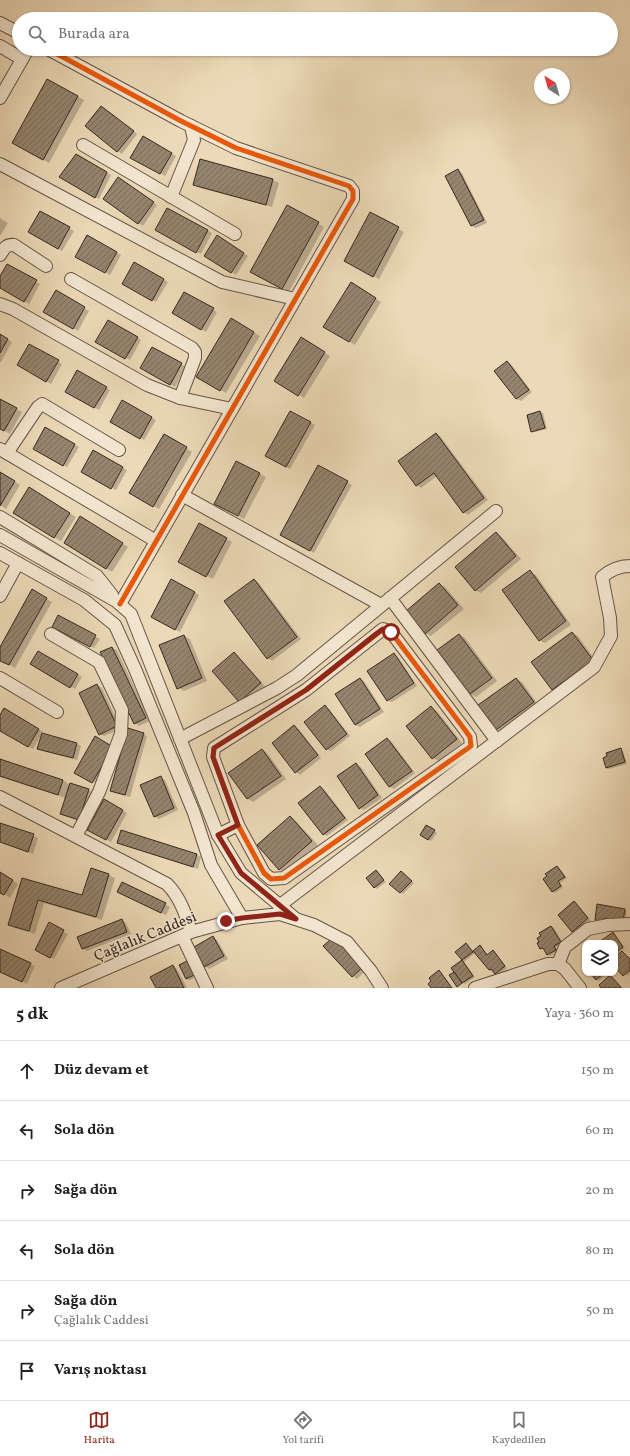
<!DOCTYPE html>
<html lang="tr">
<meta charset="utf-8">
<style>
body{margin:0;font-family:Vollkorn,serif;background:#f2f2f2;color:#222}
.controls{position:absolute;right:12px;bottom:12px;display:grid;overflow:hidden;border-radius:8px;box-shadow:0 1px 3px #0004}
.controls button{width:36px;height:36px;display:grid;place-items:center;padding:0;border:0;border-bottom:1px solid #e0e0e0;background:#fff;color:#222;font:20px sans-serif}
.compass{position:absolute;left:534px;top:68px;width:36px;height:36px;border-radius:50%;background:#fff;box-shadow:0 1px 3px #0004;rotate:324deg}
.stop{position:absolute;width:12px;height:12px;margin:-9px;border:3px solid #8f2418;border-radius:50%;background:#fff}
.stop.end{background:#8f2418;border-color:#fff;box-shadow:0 1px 4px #0008}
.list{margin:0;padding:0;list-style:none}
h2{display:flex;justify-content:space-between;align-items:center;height:52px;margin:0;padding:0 16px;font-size:17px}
h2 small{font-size:13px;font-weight:400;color:#767676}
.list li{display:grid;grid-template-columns:26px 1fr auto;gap:12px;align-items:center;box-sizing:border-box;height:60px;padding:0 16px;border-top:1px solid #e0e0e0}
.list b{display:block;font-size:15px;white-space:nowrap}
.list p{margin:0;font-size:13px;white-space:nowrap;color:#767676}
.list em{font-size:13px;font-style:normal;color:#767676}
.icon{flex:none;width:22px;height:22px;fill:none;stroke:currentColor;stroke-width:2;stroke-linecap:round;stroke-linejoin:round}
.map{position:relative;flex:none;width:630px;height:988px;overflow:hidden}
.search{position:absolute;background:#fff;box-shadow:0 1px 3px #0004;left:12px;right:12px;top:12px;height:44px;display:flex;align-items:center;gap:10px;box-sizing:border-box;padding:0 14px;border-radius:22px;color:#767676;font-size:15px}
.sheet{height:412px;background:#fff}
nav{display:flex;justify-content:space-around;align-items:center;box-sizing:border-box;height:56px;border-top:1px solid #e0e0e0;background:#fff;font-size:11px;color:#767676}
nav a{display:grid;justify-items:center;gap:2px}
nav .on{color:#8f2418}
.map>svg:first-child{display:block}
.shadow{fill:#0003}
.building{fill:url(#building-hatch);stroke:#372922}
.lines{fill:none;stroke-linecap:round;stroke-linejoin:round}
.minor-casing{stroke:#645547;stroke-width:14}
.minor{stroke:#f3e6d0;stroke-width:12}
.cycleway-casing{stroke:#f3e6d0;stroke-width:8}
.cycleway{stroke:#e8590c;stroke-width:5}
.route{stroke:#8f2418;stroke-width:5}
.labels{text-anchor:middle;stroke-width:3;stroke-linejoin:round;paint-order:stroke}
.street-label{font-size:15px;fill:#372922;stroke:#f3e6d0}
</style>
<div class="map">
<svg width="630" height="988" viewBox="0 0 630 988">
<defs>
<pattern id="building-hatch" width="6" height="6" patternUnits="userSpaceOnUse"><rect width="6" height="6" fill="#95856f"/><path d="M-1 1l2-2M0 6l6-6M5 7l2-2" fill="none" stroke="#7a6d5b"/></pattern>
</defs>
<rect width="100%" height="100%" fill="#ecd9b7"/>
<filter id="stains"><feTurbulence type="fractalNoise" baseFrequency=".005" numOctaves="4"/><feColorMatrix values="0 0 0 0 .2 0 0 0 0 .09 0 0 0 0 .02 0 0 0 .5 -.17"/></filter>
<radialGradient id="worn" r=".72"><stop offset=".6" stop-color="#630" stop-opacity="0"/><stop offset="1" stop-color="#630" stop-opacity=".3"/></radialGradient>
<!-- shadow -->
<g class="shadow">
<polygon points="48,80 84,100 49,163 13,143"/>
<polygon points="105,109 137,134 122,154 86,126"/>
<polygon points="143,137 176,156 165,176 132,157"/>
<polygon points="76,155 111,175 99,199 61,176"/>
<polygon points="200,160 273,180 279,183 272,207 200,188 194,184"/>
<polygon points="458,171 462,173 487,223 476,228 472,226"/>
<polygon points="123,181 157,205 143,226 104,199"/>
<polygon points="287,206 324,227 289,292 251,271"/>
<polygon points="168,209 212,233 201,254 156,230"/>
<polygon points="40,212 74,231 62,251 29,232"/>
<polygon points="370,213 404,232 379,279 351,264"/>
<polygon points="0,218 8,223 0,236"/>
<polygon points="88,236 121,255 110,275 76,256"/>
<polygon points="221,239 248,256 236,275 205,255"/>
<polygon points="135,264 168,282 156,302 123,284"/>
<polygon points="7,265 40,284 29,304 0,287 0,278"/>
<polygon points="351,284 381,302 355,345 325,327"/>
<polygon points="56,292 89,311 78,331 45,312"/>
<polygon points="184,293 217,312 206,332 173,313"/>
<polygon points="231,319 260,336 226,393 198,377"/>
<polygon points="108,322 141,340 130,360 97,341"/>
<polygon points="0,335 12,342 1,362 0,362"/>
<polygon points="301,338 330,356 304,398 275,380"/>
<polygon points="29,345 62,364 51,384 18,365"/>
<polygon points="153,348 186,367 175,387 141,368"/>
<polygon points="507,362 511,364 532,392 521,401 516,399"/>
<polygon points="77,371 110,390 99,410 66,391"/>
<polygon points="0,400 22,412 10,434 0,428"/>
<polygon points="122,401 156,420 144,440 111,421"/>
<polygon points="290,412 315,425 290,469 266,456"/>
<polygon points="540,412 543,413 547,429 535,432 532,431 528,415"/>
<polygon points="46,429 79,447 67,467 34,449"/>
<polygon points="436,434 440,436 488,500 468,515 463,512 437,476 421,488 417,485"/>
<polygon points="164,435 192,452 159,509 131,493"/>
<polygon points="94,452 127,470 116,490 82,472"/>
<polygon points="237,462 266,477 244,519 221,507"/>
<polygon points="318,466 352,485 314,553 281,534"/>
<polygon points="0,473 20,485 6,509 0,505"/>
<polygon points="29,489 76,517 61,541 14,513"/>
<polygon points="86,521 128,547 112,572 65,543"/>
<polygon points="496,533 502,537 521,559 481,593 475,590"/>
<polygon points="226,539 232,542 213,579 185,565"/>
<polygon points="530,572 536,575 571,625 545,643 539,640"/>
<polygon points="171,580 199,595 180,632 152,617"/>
<polygon points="254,580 258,582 301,639 272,661 268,658 225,601"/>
<polygon points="439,584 445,587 464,609 431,636 425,633"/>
<polygon points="32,591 52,602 15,668 0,660 0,649"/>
<polygon points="59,617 100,639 94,648 53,626"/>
<polygon points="572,633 578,636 598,664 559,693 553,689"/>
<polygon points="459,635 465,638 497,681 476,697 470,694"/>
<polygon points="184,636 190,639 207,681 184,691 178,688"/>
<polygon points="112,648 117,650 150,721 139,726 135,723"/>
<polygon points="38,652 82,677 75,689 31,664"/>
<polygon points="234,653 238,656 265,686 244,704 240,702"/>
<polygon points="394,654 398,657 417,686 392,702 388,700"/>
<polygon points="360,679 364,681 384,712 360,727 356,725 336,694"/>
<polygon points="516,679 522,682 539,706 503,732 497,729"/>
<polygon points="97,685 102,688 121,729 104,736 100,734"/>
<polygon points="325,707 329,709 350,736 331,751 327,749"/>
<polygon points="431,708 437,711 462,743 439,761 433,758"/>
<polygon points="5,709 43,732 33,749 0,729 0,717"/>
<polygon points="294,727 299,729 321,758 300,775 296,772"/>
<polygon points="42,734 77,744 81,746 77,760 43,751 38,748"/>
<polygon points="143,734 147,736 130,797 116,793 111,791"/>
<polygon points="387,739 391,741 415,773 394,789 390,787 366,755"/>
<polygon points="620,749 623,751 627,764 609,769 607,768"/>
<polygon points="116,750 97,784 76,772"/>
<polygon points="263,750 268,754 286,779 253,802 248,799"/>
<polygon points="0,760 63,780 70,785 93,792 83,822 61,814 66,798 0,777"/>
<polygon points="356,765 361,767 382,798 364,810 360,808"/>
<polygon points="161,778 165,780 178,810 159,819 154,816"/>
<polygon points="320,787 324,789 348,820 327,836 323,834"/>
<polygon points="105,801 127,813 111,842 88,829"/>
<polygon points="290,817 296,821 318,845 286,873 280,870 259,845"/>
<polygon points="0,824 38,838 33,854 0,842"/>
<polygon points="427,826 437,833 431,841 421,835"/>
<polygon points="122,831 197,855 201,857 198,869 123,845 118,843"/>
<polygon points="557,867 560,869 567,878 560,883 563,887 555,893 553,891"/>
<polygon points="91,869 109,875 115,878 102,920 44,903 35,934 15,928 10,925 23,879 83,897"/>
<polygon points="376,871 386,882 377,889 374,887"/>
<polygon points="0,873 18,884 10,898 0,891"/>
<polygon points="404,874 414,883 403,894 391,883"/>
<polygon points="122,883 170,907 166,915 122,894"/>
<polygon points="574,903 578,905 591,921 577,933 573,931"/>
<polygon points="624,910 627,911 625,922 606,919 606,922 596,919"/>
<polygon points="122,920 126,923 131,934 87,951 83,949 79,937"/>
<polygon points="49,924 68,934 54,959 36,950"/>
<polygon points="551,927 554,928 563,943 556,947 558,951 550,956 548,954 545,949 541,948 542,936 540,933"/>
<polygon points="613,933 615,935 625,948 615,956 615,943 600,943"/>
<polygon points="213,937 217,940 228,959 209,969 205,966"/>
<polygon points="466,945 473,952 480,947 488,955 493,951 507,968 499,974 493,970 492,971 489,970 476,952 464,962 475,977 465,984 463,983 458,986 455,972 452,968 464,960 457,952"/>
<polygon points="325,946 366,970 357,979 353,976"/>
<polygon points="0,950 35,966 27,984 0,971"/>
<polygon points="623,952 630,959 630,973 627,976 615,965 615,960"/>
<polygon points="173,966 177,969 187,988 157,988"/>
<polygon points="180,966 198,976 190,980 187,979"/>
<polygon points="591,973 608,973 599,981"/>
</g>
<!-- building -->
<g class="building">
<polygon points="47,79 78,96 43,160 12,143"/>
<polygon points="101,106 134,131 117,152 85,126"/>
<polygon points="143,136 172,153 160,174 130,158"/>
<polygon points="76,154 107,172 95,198 59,177"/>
<polygon points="200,159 273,179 266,205 193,185"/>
<polygon points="458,169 484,220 471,226 445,176"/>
<polygon points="118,177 154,202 138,224 103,199"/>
<polygon points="287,205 319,222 282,289 250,272"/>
<polygon points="167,208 208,230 196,253 155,230"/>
<polygon points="40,211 70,227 58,249 28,232"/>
<polygon points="370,212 399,227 373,277 344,261"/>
<polygon points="87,235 117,252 105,273 75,257"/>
<polygon points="217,235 244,253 231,273 204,256"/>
<polygon points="134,262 164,279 152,301 122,284"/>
<polygon points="7,264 37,280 24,302 0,288 0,276"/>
<polygon points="351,282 376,298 349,342 323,327"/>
<polygon points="56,290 85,307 73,329 43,312"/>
<polygon points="184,292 214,308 201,330 172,313"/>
<polygon points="231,318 254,332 220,391 196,377"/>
<polygon points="108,320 138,337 125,359 95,342"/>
<polygon points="0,334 8,339 0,353"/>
<polygon points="301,337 325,352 298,396 274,381"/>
<polygon points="29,344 59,360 46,382 17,365"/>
<polygon points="152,347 182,363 170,385 140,368"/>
<polygon points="507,361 529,390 516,399 494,371"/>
<polygon points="77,370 107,387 94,408 65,392"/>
<polygon points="0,399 17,408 4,431 0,429"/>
<polygon points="122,400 152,417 140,439 110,422"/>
<polygon points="290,411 311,422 286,467 265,456"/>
<polygon points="540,411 545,428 531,432 527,415"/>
<polygon points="45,427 75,444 63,466 33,449"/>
<polygon points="436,433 484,498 463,513 434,473 416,486 398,461"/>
<polygon points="164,434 187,447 153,507 129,493"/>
<polygon points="93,450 123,467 111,489 81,472"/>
<polygon points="236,461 260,473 238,516 214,504"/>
<polygon points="318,465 348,481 310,551 280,535"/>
<polygon points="0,472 15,481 0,506"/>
<polygon points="29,487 70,513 54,538 13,513"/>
<polygon points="80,516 123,543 106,569 64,543"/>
<polygon points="199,523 227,538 206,577 178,562"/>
<polygon points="496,532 516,556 475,591 455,567"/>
<polygon points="530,570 566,621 539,641 502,590"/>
<polygon points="171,579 195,592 175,630 151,617"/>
<polygon points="254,579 297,637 267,659 224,601"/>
<polygon points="439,583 458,605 425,634 406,611"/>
<polygon points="32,589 47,598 9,665 0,661 0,647"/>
<polygon points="58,615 96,635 90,647 52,627"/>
<polygon points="572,632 593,660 552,690 531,662"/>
<polygon points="459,634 492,678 470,694 437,650"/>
<polygon points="184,635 202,678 177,689 159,645"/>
<polygon points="112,647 146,718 134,724 100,652"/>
<polygon points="38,651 78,674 70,688 30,664"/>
<polygon points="234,652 261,683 239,702 212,671"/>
<polygon points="394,653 414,683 387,701 367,671"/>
<polygon points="360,678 380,709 355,725 335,694"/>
<polygon points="516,678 534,702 496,730 478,705"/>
<polygon points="97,684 117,726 99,735 79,693"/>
<polygon points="325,705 347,734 326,750 304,722"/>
<polygon points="431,706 457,739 432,759 406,726"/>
<polygon points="4,708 39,729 28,747 0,731 0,715"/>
<polygon points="294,725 318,755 295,773 272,743"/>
<polygon points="128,728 144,733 125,795 110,791"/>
<polygon points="42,733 77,743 73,758 37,749"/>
<polygon points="95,736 113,747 92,783 74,773"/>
<polygon points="387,738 412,771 389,787 365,754"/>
<polygon points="621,748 625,762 606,768 603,758 607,756 606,753"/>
<polygon points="262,749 281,776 247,799 228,773"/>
<polygon points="0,759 63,780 58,795 0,776"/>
<polygon points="356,763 378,795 359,809 337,776"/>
<polygon points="161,776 174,808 154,817 140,785"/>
<polygon points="70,783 89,789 79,820 60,814"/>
<polygon points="320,786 345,818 323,835 298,803"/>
<polygon points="104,799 123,810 106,840 87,830"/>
<polygon points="290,816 312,841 279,870 257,845"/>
<polygon points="0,823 34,834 28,852 0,842"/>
<polygon points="426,825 435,830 428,840 420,835"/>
<polygon points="121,830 197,854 193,867 117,843"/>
<polygon points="557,866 565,877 558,881 561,886 552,892 543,879 547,876 545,874"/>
<polygon points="91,868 109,874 96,917 38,900 29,931 8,925 22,878 82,895"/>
<polygon points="376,870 384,880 374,888 366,878"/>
<polygon points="401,871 412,881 400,893 389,884"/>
<polygon points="0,872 13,880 4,895 0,893"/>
<polygon points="122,882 166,903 161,913 117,892"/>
<polygon points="574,901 588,918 572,932 558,915"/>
<polygon points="597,904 625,909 623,921 604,918 603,921 595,920"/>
<polygon points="122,919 127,932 82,949 77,937"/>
<polygon points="49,922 64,930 50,958 35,950"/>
<polygon points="551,926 561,942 554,946 556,950 547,955 543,948 540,949 537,943 539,942 537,938 541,936 539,933"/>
<polygon points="613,932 623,947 615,953 615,943 598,943"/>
<polygon points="331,934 363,967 352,977 323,946 330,940"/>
<polygon points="213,936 224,956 204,967 194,947"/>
<polygon points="466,943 473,952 462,960 455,952"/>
<polygon points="480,945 487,955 493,950 505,966 495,974 491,969 489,970 473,951"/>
<polygon points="0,949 31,963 22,982 0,972"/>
<polygon points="622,951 630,959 630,970 623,976 615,967 615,958"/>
<polygon points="189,960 196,974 186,979 179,965"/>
<polygon points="462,960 473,976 462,983 451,968"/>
<polygon points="173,965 184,988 156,988 150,977"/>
<polygon points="439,970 452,988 431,988 428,984 431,981 429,978"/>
<polygon points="454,972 462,983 457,987 449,975"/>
<polygon points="590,973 604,973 596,980"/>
<polygon points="610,975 621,987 621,988 601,988 599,985"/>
</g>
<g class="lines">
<!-- minor casing -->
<g class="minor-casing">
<g id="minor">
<polyline points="0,23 19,33"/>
<polyline points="0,46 22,59"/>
<polyline points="48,49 181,121 236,148 349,186 353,191 353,199 120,604"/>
<polyline points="0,98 28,49"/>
<polyline points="83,145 235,234"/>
<polyline points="0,164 222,282 295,299"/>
<polyline points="171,197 194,140 191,126"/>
<path d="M0,255C4,249 6,244 14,245L46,266"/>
<polyline points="71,279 192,348 195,352 195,358 180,398"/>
<polyline points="0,304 13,309 147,385 180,398 232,409"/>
<polyline points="0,449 156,541"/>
<polyline points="7,453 38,407 42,404 119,450"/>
<polyline points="182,495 381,605"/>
<polyline points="0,517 97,576 112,595"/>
<polyline points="0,535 116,601 131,614 218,835 241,873 296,919"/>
<polyline points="0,553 84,600 115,625 135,669 194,813 211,865 242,918"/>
<polyline points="0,596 18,563"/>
<polyline points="390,598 497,741"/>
<polygon points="383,629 391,632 465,730 470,737 471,746 284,878 271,879 264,873 238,825 213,757 214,748 306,690"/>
<polyline points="51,634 99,662 122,710 121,734 99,792 76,836"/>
<polyline points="0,678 57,712"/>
<polyline points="180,739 277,688 297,675 496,511"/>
<path d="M0,797L167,884C180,897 186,915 191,932"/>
<polyline points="218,835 238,825"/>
<path d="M279,906L594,667L611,636L610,618L602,577C610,570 619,566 630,566"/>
<polyline points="182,936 207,988"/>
<polyline points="558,964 565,947 588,929 608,925 630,924"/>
<polyline points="61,988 191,932 242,918 280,914 314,925 347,942 371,971 382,988"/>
<polyline points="475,988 548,964 558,964 565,969 580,988"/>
</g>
</g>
<!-- minor -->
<use href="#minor" class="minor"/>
<!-- cycleway casing -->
<g class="cycleway-casing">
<g id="cycleway">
<polyline points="48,49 181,121 236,148 349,186 353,191 353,199 120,604"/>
<polygon points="383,629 391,632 465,730 470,737 471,746 284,878 271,879 264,873 238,825 213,757 214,748 306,690"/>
</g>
</g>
<!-- cycleway -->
<use href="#cycleway" class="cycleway"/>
</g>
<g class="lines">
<!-- route -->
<polyline class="route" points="226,921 242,918 280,914 296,919 241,873 218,835 238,825 213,757 214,748 306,690 376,634 383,629 391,632"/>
</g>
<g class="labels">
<!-- street labels -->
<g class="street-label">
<text transform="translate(145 936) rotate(-22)" y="5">Çağlalık Caddesi</text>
</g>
</g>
<rect width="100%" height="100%" filter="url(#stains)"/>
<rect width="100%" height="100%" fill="url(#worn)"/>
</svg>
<div class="controls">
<button><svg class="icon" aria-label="layers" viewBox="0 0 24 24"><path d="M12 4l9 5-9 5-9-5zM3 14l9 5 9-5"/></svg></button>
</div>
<svg class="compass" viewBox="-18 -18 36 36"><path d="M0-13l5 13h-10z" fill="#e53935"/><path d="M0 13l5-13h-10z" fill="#767676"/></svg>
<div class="stop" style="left:391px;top:632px"></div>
<div class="stop end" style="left:226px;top:921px"></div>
<div class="search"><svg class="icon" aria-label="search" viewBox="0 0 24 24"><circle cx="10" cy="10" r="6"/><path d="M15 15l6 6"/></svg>Burada ara</div>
</div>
<section class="sheet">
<h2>5 dk<small>Yaya · 360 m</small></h2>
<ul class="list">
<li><svg class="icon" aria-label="ahead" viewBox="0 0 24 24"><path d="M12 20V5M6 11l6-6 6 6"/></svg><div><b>Düz devam et</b></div><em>150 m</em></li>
<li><svg class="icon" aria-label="left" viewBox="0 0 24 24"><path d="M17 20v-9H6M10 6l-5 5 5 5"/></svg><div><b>Sola dön</b></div><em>60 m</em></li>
<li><svg class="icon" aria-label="right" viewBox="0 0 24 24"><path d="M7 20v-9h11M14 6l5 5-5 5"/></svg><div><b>Sağa dön</b></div><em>20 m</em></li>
<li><svg class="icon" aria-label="left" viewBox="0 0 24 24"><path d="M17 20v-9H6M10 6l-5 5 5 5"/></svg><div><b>Sola dön</b></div><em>80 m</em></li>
<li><svg class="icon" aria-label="right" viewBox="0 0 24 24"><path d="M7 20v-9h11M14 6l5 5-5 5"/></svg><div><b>Sağa dön</b><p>Çağlalık Caddesi</p></div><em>50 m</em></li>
<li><svg class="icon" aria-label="arrive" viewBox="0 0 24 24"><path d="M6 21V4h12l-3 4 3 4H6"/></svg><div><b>Varış noktası</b></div></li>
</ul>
</section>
<nav>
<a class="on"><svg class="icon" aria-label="map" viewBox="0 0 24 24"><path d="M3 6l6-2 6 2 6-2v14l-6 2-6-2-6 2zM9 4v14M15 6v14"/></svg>Harita</a>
<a><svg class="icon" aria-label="directions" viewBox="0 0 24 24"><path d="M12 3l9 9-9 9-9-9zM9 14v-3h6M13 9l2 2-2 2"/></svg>Yol tarifi</a>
<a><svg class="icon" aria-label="saved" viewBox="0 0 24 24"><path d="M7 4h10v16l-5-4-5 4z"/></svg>Kaydedilen</a>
</nav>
